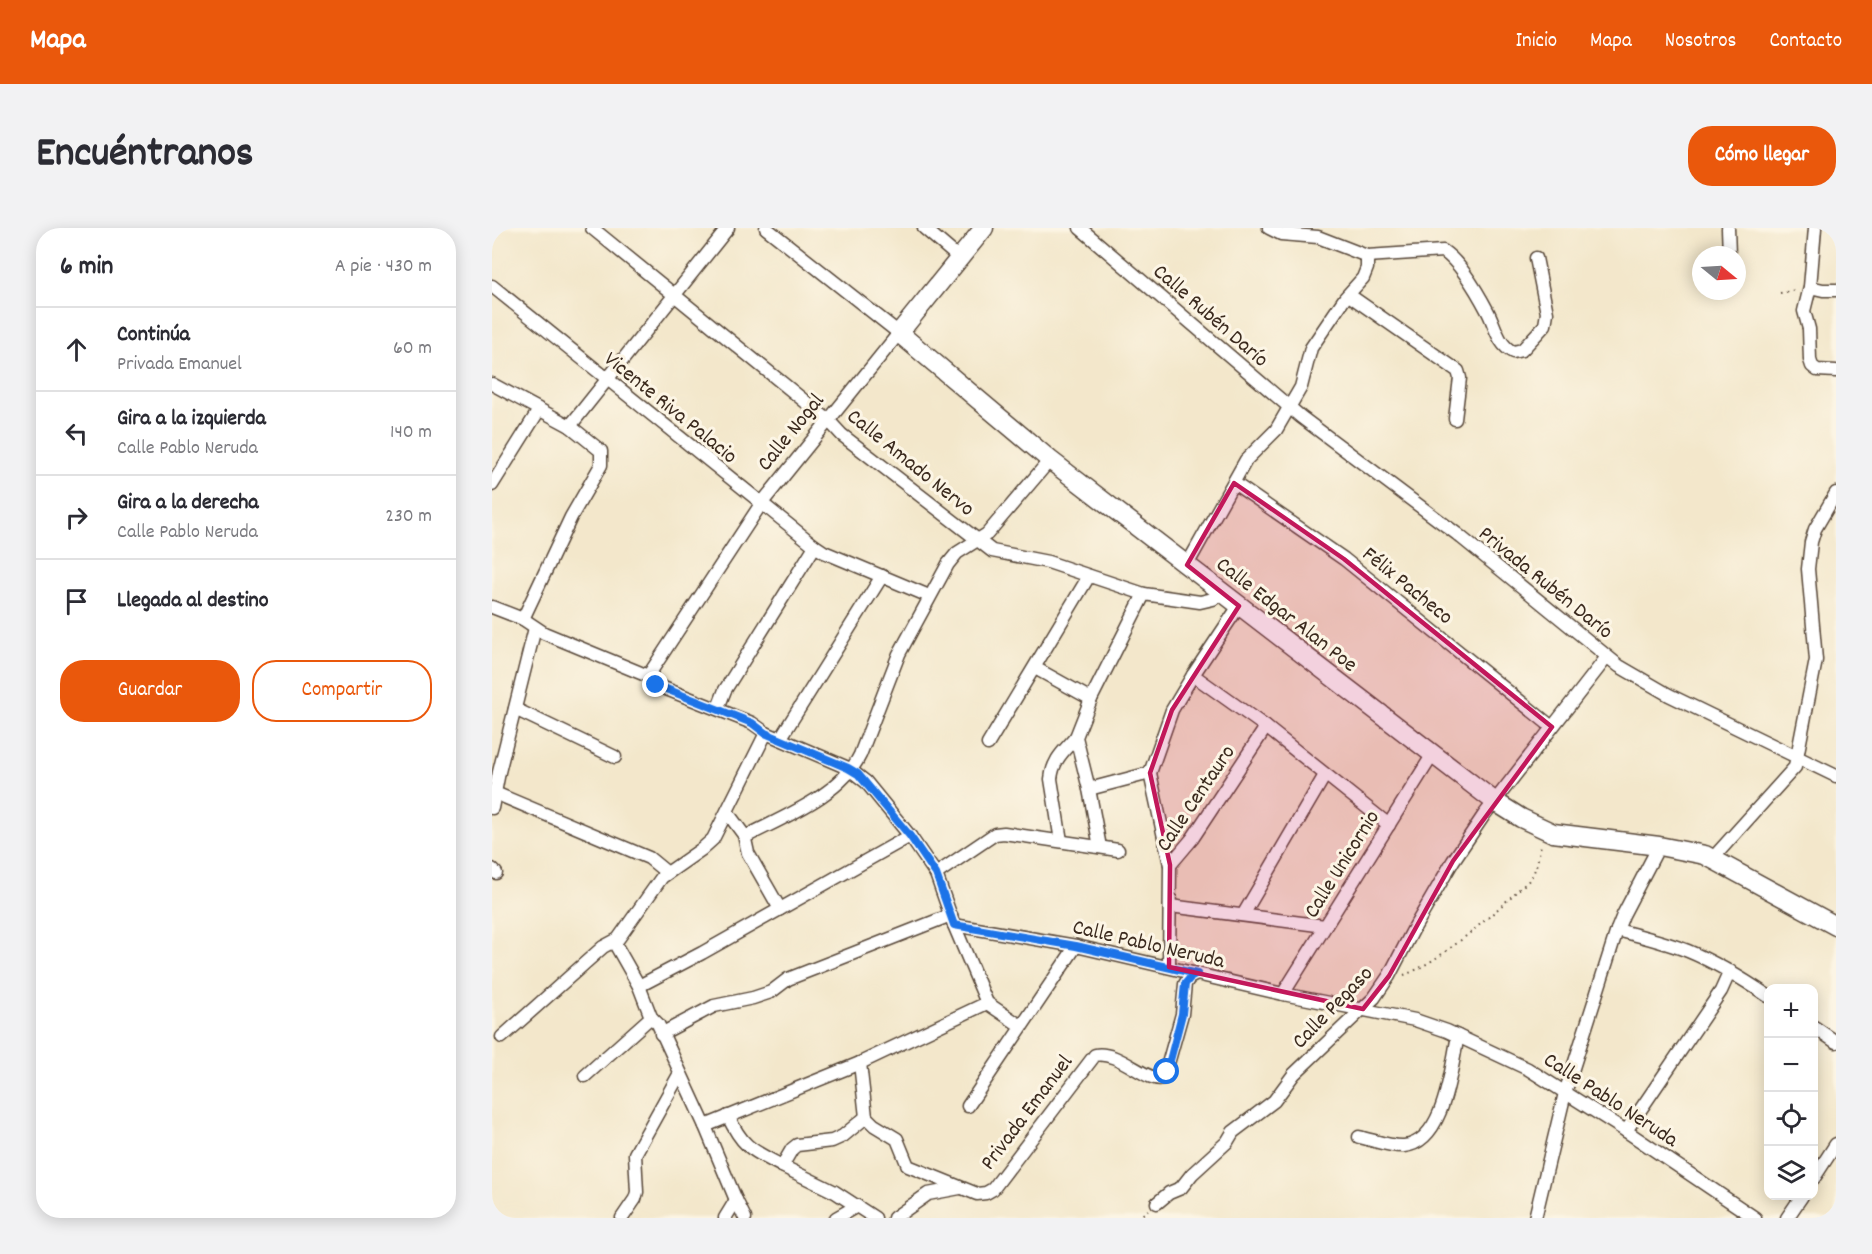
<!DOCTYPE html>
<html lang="es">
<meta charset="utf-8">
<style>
body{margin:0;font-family:Dekko,sans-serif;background:#f2f2f3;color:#2b2b33}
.controls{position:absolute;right:18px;bottom:18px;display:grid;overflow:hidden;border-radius:12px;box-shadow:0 3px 15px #0003}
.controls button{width:54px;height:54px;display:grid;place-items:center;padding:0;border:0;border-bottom:2px solid #e1e1e2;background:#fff;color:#2b2b33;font:30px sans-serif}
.compass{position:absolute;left:1200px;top:18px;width:54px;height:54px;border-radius:50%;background:#fff;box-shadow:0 3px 15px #0003;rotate:108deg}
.stop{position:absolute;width:18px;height:18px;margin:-14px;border:4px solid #1a73e8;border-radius:50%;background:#fff}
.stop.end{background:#1a73e8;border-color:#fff;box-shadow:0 2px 6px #0008}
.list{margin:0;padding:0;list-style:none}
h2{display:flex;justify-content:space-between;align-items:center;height:78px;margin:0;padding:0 24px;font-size:26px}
h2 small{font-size:20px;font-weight:400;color:#7c7c81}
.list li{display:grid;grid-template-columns:39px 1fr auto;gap:18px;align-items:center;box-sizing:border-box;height:84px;padding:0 24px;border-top:2px solid #e1e1e2}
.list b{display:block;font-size:22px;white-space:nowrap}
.list p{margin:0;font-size:20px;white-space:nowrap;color:#7c7c81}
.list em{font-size:20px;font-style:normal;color:#7c7c81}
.actions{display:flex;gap:12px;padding:18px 24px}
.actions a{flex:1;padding:14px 0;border:2px solid #ea580c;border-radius:24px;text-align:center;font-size:21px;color:#ea580c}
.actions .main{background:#ea580c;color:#fff}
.icon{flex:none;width:33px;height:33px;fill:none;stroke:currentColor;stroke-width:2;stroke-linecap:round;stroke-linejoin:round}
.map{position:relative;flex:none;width:1344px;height:990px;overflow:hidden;border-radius:24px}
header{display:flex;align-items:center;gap:36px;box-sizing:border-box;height:84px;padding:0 30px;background:#ea580c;color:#fff}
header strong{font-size:28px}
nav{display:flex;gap:33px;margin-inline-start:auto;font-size:21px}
.intro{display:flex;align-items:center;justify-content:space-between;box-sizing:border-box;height:144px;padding:0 36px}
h1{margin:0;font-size:42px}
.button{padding:15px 27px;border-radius:24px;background:#ea580c;color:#fff;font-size:21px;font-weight:700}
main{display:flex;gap:36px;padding:0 36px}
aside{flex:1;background:#fff;border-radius:24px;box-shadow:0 3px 15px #0003}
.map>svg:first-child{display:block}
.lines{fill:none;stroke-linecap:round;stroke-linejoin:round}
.street-casing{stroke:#574638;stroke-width:15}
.secondary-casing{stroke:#574638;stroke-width:21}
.path{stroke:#574638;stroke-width:2;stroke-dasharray:1.5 4.5;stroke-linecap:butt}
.street{stroke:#fff;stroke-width:12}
.secondary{stroke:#fff;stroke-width:18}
.route{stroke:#1a73e8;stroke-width:8}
.marked{fill:#c2185b;fill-opacity:0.2;stroke:#c2185b;stroke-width:4.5;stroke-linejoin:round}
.labels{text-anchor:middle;stroke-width:6;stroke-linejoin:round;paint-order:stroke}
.street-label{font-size:22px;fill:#3b2a1e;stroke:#fcf5e5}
</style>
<header>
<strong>Mapa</strong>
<nav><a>Inicio</a><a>Mapa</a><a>Nosotros</a><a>Contacto</a></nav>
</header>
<div class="intro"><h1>Encuéntranos</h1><a class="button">Cómo llegar</a></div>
<main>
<aside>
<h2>6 min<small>A pie · 430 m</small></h2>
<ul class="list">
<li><svg class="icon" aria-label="ahead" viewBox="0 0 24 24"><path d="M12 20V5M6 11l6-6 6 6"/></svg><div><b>Continúa</b><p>Privada Emanuel</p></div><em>60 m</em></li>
<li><svg class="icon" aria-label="left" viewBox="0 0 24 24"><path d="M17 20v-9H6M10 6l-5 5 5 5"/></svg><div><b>Gira a la izquierda</b><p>Calle Pablo Neruda</p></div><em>140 m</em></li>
<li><svg class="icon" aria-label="right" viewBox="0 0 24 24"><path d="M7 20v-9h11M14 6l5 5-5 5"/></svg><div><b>Gira a la derecha</b><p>Calle Pablo Neruda</p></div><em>230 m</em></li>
<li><svg class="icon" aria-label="arrive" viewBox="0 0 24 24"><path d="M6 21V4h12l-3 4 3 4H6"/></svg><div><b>Llegada al destino</b></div></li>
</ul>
<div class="actions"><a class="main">Guardar</a><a>Compartir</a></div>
</aside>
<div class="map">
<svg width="1344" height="990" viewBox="0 0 1344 990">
<rect width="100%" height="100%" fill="#fcf5e5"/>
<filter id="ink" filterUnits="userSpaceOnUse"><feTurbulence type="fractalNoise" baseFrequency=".0167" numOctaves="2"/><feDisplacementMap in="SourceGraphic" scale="12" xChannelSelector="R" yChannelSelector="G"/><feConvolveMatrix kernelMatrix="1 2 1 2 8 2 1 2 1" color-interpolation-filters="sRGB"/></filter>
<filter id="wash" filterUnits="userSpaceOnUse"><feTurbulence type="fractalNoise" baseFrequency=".008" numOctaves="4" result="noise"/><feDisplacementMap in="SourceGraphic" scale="24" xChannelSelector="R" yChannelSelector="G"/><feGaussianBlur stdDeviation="1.35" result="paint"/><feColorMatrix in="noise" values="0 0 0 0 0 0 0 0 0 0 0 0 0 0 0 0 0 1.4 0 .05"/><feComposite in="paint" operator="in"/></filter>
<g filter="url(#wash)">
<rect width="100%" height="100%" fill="#f3e7cb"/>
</g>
<g filter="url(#ink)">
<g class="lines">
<!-- street casing -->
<g class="street-casing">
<g id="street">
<polyline points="100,0 337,193 350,207 500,323 556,334 652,366 708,374 721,371 730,365"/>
<polyline points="432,0 467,30"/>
<polyline points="588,0 809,189 965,306 1127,438 1177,467 1344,548"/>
<path d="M777,0L789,6L826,9L875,28L951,23C969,35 986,65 996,84C1003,97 1006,117 1021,124L1030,122L1053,97L1055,85L1044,30"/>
<polyline points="1236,0 1237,27"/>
<polyline points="1323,0 1318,59 1312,83 1317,101 1318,132 1320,138 1325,142 1344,143"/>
<polyline points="0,58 323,318 332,324 437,368"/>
<polyline points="1318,59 1331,62 1344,62"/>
<polyline points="857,67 966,143 968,150 963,191"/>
<polyline points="0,156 78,198 109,223 109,237 79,289 31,391"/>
<polyline points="78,198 236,0"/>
<polyline points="742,255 852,331 1060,499"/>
<polyline points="0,257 47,182"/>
<polyline points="695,337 754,232 784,202 809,159 819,120 853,70 871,50 875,40 875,28"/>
<polyline points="652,366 599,471 584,509 597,561 658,545"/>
<polyline points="0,379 31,391 52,405 156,448 164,457 260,495 274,505 356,540 374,554 418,608 444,646 462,697 495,775 529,798"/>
<polyline points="543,440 599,471"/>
<polyline points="701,447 774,499 897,597"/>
<polyline points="156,448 269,276 407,105 274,0"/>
<polyline points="226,480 233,462 323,318"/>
<polyline points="23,481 123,529"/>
<polyline points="288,511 390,348"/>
<polyline points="496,516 597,348"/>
<polyline points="597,561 608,619"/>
<polyline points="3,565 157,630 174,644"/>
<polyline points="0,580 7,544 43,400"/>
<polyline points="235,584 252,607 256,625 288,681"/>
<path d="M253,609C291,589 349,567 368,527L407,426L456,336L465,325L495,306L558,232"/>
<path d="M569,613L559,551C561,531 572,523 584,509"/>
<polyline points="1221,630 1303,539 1324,432 1316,341 1319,314 1323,301 1344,265"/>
<polyline points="678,637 700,611 774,499"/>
<polyline points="0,641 4,645"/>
<polyline points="444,646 503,606 512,605 626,622"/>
<polyline points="678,678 833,698"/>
<polyline points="751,687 833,547"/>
<polyline points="462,697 584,718 791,766 923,792 955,803 1036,841 1134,903 1263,990"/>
<path d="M1125,702C1149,708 1173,714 1196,723C1225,735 1251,751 1276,768"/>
<polyline points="122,714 147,758 159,789 166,796 213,898 244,972 253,990"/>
<polyline points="677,739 678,637 658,545 680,482 701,447 747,378"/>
<polyline points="147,758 210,725 418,608"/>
<polyline points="791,766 941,526"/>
<polyline points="1322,799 1344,814"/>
<polyline points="169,806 222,778 261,770 279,764 296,751 459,687"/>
<polyline points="10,809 111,719 126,711 170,649 210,621 221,611 274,505"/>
<path d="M368,835L374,889L382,897L405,911L416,938L485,966L494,965L501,961L603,827C627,822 655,856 672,850L690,786L693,756L697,750L705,746"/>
<polyline points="93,848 159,789"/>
<polyline points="476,878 584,718"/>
<path d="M236,888C251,920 260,922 290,938L300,921L305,917L340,913L351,908L374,889"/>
<polyline points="213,898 368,835 495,775"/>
<polyline points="1134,903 1229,763 1238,743"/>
<path d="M867,909C881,912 898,919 912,918C953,914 959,839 966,808"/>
<polyline points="290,938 343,964 383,990"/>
<polyline points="1322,950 1344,916"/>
<polyline points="665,975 677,965 689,960 700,946 735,914 741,904 782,873 802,846 882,770 897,748 921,702 961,633 992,587 1115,429"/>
<polyline points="130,990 143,971 145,964 143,926 188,845"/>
<polyline points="233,990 244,972"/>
<polyline points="344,990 365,978"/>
<polyline points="402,990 436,966 468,960"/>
<polyline points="1043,990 1073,865 1125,702 1131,687 1167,618"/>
<polyline points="1295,990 1310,968"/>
</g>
</g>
<!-- secondary casing -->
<g class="secondary-casing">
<polyline id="secondary" points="492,0 407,105 558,232 1002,573 1029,590 1061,605 1167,618 1213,627 1344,698"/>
</g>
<!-- path -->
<g class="path">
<polyline points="1288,65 1304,62"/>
<path d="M912,747C946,735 997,690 1024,664C1029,659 1037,654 1040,648C1045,639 1047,626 1049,617"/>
<polyline points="646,990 656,982"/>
</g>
<!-- street -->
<use href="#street" class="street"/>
<!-- secondary -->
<use href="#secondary" class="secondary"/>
</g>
</g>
<g class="lines" filter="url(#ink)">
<!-- route -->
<polyline class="route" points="164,457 260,495 273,505 356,540 366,546 418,608 444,646 462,697 584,718 705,746 698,750 693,756 690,786 675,844"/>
</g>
<!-- marked area -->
<path class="marked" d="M742,255L852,331L1060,499L961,633L897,748L871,781L677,739L678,637L658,545L680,482L747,378L695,337Z"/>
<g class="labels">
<!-- street labels -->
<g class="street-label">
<text transform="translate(720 86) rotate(41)" y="8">Calle Rubén Darío</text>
<text transform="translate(180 178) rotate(39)" y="8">Vicente Riva Palacio</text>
<text transform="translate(297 203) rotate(-51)" y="8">Calle Nogal</text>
<text transform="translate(420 233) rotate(39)" y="8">Calle Amado Nervo</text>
<text transform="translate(1055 353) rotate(39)" y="8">Privada Rubén Darío</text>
<text transform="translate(917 356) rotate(39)" y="8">Félix Pacheco</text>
<text transform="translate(796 385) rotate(38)" y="8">Calle Edgar Alan Poe</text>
<text transform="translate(702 569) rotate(-56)" y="8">Calle Centauro</text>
<text transform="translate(848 635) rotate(-58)" y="8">Calle Unicornio</text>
<text transform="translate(657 714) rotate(13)" y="8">Calle Pablo Neruda</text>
<text transform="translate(839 778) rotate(-46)" y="8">Calle Pegaso</text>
<text transform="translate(1120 870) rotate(33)" y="8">Calle Pablo Neruda</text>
<text transform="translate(533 883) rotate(-53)" y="8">Privada Emanuel</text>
</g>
</g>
</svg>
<div class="controls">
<button>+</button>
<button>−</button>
<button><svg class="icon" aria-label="locate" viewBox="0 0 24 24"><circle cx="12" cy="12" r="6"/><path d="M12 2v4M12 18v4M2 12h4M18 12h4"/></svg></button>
<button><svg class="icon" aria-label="layers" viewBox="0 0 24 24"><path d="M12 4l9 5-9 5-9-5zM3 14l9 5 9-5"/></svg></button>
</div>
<svg class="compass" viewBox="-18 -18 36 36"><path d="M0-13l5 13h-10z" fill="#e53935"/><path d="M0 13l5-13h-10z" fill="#7c7c81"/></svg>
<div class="stop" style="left:675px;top:844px"></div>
<div class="stop end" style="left:164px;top:457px"></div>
</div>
</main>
